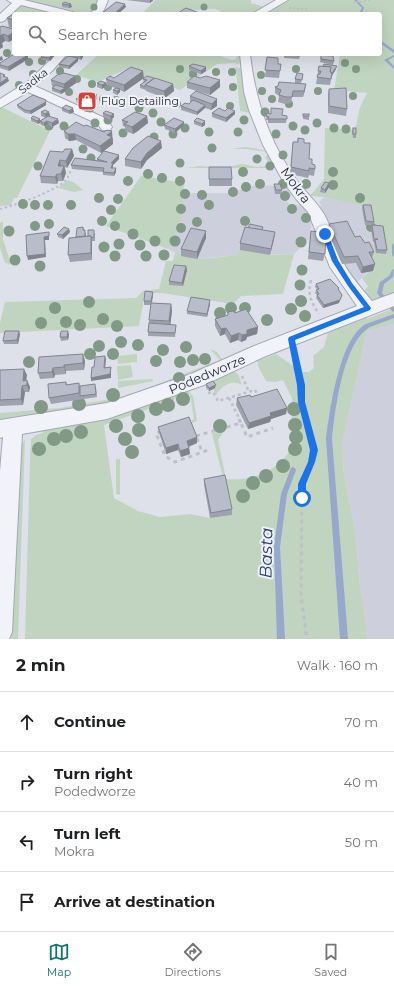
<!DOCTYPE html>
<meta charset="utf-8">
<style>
body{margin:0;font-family:Montserrat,sans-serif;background:#f2f2f2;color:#202124}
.stop{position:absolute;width:12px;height:12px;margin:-9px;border:3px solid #1a73e8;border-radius:50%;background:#fff}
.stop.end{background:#1a73e8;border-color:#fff;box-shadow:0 1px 4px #0008}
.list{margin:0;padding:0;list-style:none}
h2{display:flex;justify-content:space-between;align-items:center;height:52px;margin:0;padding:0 16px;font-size:17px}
h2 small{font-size:13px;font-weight:400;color:#757577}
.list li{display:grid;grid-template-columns:26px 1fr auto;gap:12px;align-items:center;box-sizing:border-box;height:60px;padding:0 16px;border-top:1px solid #e0e0e0}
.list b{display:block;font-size:15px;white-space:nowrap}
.list p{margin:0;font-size:13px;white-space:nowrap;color:#757577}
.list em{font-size:13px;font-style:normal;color:#757577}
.icon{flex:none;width:22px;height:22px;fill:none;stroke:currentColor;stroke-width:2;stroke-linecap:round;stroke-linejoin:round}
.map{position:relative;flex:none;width:394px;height:639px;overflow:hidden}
.search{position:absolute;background:#fff;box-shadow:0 4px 16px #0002;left:12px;right:12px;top:12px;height:44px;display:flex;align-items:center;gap:10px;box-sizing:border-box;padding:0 14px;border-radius:4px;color:#757577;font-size:15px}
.sheet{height:292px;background:#fff}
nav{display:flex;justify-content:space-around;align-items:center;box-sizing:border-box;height:56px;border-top:1px solid #e0e0e0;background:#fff;font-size:11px;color:#757577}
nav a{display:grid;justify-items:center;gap:2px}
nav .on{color:#0f766e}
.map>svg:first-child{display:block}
.built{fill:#cdd0dc}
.green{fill:#c1d4bf}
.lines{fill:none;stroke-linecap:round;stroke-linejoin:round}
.stream{fill:#97a7cd;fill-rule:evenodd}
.minor-casing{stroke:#a4a7b4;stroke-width:2}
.path-far3{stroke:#bdbfc9;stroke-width:1.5;stroke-dasharray:2 2;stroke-linecap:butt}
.path-far2{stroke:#bdbfc9;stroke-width:2;stroke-dasharray:2.5 2.5;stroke-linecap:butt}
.path-far1{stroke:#bdbfc9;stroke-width:2.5;stroke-dasharray:3 3;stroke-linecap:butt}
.path{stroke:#bdbfc9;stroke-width:3;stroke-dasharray:4 4;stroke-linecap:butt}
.minor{fill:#f2f3f8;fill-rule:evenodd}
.tree{fill:#809a85}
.wall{fill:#9fa2ae}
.shaded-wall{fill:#82848d}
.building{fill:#b9bcca;stroke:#82848d}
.route{fill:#1a73e8}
.labels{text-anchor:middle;stroke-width:4;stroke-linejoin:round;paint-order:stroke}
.far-street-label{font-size:11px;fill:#262b42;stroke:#eff1f7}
.far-poi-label{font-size:11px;fill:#262b42;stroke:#eff1f7;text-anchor:start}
.street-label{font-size:13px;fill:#262b42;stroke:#eff1f7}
.near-water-label{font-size:17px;font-style:italic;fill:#2d417a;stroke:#eff1f7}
</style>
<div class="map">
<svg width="394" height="639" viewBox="0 0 394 639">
<rect width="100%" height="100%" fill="#dfe1ea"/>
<!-- built -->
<g class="built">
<polygon points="285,185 292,195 286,199 289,204 302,205 312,220 310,238 294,254 237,255 197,259 181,256 168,249 182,217 183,193 233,193 250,186"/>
<polygon points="324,197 370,208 382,229 386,259 373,271 366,274 355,284 346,267 342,264 319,210 321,205 319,202"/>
<polygon points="394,324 394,639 368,639 360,585 355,530 344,475 342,444 367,331"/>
</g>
<!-- green -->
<g class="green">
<path d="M17,0H99L94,11C73,19 38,5 17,0Z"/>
<path d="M155,0H251V3L264,7L253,14H227L213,8V9C204,8 192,11 183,12C169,14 155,14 142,14Z"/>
<path d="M286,0H394V293C380,297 376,306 364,292L368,286L362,278L370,272L352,242L384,243L382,229L373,223L370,208L323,197L310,196L324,179L325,128L355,130L360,107L367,93L334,90L340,54H380V14H260Z"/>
<polygon points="24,5 65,14 14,14 6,19 19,6"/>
<polygon points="99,54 214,54 232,60 236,59 237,54 241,54 241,63 233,65 237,63 217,64 180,90 125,70 98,82 76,75"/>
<polygon points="233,67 240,68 242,72 250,113 240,111 236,70"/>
<polygon points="0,106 50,131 17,198 14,198 11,205 0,206"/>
<path d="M245,147C274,150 270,154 284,178H281L275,168H186L200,166L222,168L242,164L257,167L268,166L267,160L265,157L268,155L266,152L247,149H232Z"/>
<polygon points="141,176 184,183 182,217 168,249 106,226"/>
<polygon points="68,180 75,183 83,190 74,192 58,188"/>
<polygon points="3,222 3,239 11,264 5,263 0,248 0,223"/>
<path d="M240,250L270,255L294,254L283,294L241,296L233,304L162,293H145L139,326L0,333V323L5,302L136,298L143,291L159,289L166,261H173L175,252C194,263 216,257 237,255Z"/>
<path d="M394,308V324L367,331L342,444L344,475L355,530L360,585L368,639H25L30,460L31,439L36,435L43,433V429L187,390L193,396L197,421L192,423V420L194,419L190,394L104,425L114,498L138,511L160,517L190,514L210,518L232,515L212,433L224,431L218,440L226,479C251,482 279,471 291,448L292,398L283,380L275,382L266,381L258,366V361L276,354L302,372H309L314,368L313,356L324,347L328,332L367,317V319Z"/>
<polygon points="210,349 217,352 223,361 194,375 103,405 0,422 0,413 60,408 127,396 220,360"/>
<polygon points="137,354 137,362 118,364 117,356"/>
<polygon points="131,365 133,377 118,380 117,366"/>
<path d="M233,371L238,374L242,385C231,379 222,386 216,395L213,389L206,390V383Z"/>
<polygon points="152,379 153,381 118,388 118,381"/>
<polygon points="25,439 18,639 11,639 19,449"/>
<polygon points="116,459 120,459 120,495 116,494"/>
</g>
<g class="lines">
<!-- stream -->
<g class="stream">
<polygon points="354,0 357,0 364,8 361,14 359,14 362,8"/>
<polygon points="380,40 394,50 394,53 380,43"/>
<polygon points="394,55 394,57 388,60 394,66 394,69 384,60"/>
<polygon points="394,243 394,257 392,255 392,245"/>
<polygon points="394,269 393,277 384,284 382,293 394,307 394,312 392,311 377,293 380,282 389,276 392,270"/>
<path d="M394,314V318L370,327C343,342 335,410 332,439L348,639H340L326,439C330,410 339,339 366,324Z"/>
<polygon points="293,467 295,468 296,470 287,494 280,547 285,639 277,639 274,547 281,494 291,468"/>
</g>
<!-- minor casing -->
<g class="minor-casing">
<g id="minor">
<polygon points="7,0 24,0 73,12 75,14 58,14 21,5 4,21 0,22 0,14 12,3"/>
<polygon points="98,0 108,0 104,10 100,14 89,14 95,9"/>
<polygon points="276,0 288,0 264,14 252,14"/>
<polygon points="56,54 67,54 52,71 35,86 107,119 112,127 110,130 102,130 98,124 28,92 0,108 0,99 30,80"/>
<path d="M240,54H250C255,99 269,141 295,178C304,191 316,201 324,214C332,229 336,246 343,262C350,276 362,289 372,301L394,293V306L266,356L204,385L107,419L22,434L12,632L9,639H0V471L3,437L0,438V420L107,403L191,374L254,346L357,306L330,267L308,212L296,199L283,181L263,145L249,110L244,92Z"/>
</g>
</g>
<!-- path-far3 -->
<g class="path-far3">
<polyline points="358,0 358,2 371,0"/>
<polyline points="353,3 358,2"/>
<polyline points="289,8 307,9"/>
</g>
<!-- path-far2 -->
<path class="path-far2" d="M0,209C16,205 53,192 65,181C68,178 69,174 71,170"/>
<!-- path-far1 -->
<g class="path-far1">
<path d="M311,280C307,294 311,302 319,314"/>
<polyline points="294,353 301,385 301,402 306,420"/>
<polyline points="242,376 249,392"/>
<polyline points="208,393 213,392 218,401 255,390 259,398"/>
<polyline points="229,398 240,420"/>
</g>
<!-- path -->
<g class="path">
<polyline points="239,419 241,423"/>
<polyline points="306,419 314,449 312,462 302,484 301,596 307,639"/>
<polyline points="161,431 156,433 165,456 175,462 211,449"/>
<polyline points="196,436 241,423 247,437 273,428"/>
<polyline points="197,438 202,452"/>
</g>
<!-- minor -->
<use href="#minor" class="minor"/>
</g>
<!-- trees -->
<g class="tree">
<circle cx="94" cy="7" r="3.5"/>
<circle cx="204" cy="7" r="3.5"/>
<circle cx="7" cy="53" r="4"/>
<circle cx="42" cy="61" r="4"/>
<circle cx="29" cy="62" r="4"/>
<circle cx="345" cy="63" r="4"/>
<circle cx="180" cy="69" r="4"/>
<circle cx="296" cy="69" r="4"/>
<circle cx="356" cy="69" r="4"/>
<circle cx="60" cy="71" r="4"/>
<circle cx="216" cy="72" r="4"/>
<circle cx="232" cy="72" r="4"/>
<circle cx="33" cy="74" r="4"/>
<circle cx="193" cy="74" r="4"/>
<circle cx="261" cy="75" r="4"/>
<circle cx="77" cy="79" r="4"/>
<circle cx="92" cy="84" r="4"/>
<circle cx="19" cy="85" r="4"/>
<circle cx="108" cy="87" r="4"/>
<circle cx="233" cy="87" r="4"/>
<circle cx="262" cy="91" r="4"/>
<circle cx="318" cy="91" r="4"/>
<circle cx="69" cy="92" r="4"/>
<circle cx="353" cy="96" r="4"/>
<circle cx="103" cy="99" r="4"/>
<circle cx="272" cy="99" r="4"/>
<circle cx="116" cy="100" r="4"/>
<circle cx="177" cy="104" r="4"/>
<circle cx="289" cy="104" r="4"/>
<circle cx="230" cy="106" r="4"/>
<circle cx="90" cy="108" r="4.5"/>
<circle cx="139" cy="108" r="4.5"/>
<circle cx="265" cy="112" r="4.5"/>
<circle cx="153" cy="113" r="4.5"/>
<circle cx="108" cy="120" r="4.5"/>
<circle cx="244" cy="120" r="4.5"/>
<circle cx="161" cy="122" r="4.5"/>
<circle cx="95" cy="123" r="4.5"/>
<circle cx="317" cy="123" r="4.5"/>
<circle cx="49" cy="126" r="4.5"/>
<circle cx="64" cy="126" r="4.5"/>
<circle cx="293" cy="126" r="4.5"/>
<circle cx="185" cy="128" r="4.5"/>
<circle cx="334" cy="128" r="4.5"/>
<circle cx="346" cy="129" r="4.5"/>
<circle cx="305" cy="130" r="4.5"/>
<circle cx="209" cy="132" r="4.5"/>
<circle cx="238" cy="132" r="4.5"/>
<circle cx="123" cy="133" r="4.5"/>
<circle cx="173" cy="134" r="4.5"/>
<circle cx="276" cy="134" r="4.5"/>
<circle cx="154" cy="137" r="4.5"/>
<circle cx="212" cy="148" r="4.5"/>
<circle cx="83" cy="149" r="4.5"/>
<circle cx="283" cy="155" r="4.5"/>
<circle cx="91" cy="158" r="4.5"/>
<circle cx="257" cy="159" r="4.5"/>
<circle cx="180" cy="163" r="4.5"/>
<circle cx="38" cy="166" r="4.5"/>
<circle cx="270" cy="166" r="4.5"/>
<circle cx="243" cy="172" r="5"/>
<circle cx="333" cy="172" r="5"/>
<circle cx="148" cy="174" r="5"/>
<circle cx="162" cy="178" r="5"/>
<circle cx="128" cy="181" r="5"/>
<circle cx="180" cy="181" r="5"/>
<circle cx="260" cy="184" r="5"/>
<circle cx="283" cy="184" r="5"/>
<circle cx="306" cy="184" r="5"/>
<circle cx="333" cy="185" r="5"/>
<circle cx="246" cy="187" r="5"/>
<circle cx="233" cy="192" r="5"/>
<circle cx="185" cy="194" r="5"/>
<circle cx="202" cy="195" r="5"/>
<circle cx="285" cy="196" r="5"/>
<circle cx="99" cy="198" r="5"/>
<circle cx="360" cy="198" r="5"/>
<circle cx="118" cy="199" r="5"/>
<circle cx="23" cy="204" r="5"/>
<circle cx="35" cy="205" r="5"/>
<circle cx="48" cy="205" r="5"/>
<circle cx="71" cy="205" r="5"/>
<circle cx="209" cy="205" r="5"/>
<circle cx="181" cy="209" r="5"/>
<circle cx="292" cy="209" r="5"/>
<circle cx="111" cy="210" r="5"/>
<circle cx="306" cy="218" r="5"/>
<circle cx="102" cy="221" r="5"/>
<circle cx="245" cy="221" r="5"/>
<circle cx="197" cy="222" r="5"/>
<circle cx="49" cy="224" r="5"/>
<circle cx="35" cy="226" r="5"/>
<circle cx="115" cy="226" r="5"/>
<circle cx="371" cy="227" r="5"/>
<circle cx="181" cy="228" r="5"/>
<circle cx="9" cy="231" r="5.5"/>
<circle cx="133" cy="234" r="5.5"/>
<circle cx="155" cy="241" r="5.5"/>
<circle cx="175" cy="241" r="5.5"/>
<circle cx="301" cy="242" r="5.5"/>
<circle cx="119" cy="244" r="5.5"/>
<circle cx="140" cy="245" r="5.5"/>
<circle cx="104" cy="247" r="5.5"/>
<circle cx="164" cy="255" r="5.5"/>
<circle cx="115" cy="256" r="5.5"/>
<circle cx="146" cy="256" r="5.5"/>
<circle cx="15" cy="260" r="5.5"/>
<circle cx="40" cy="266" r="5.5"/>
<circle cx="302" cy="270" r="5.5"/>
<circle cx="300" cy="285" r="5.5"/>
<circle cx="301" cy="301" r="6"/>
<circle cx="89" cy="302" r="6"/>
<circle cx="55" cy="308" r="6"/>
<circle cx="231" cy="308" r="6"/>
<circle cx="245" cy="308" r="6"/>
<circle cx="291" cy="309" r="6"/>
<circle cx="220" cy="313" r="6"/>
<circle cx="305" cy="316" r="6"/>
<circle cx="103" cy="319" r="6"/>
<circle cx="267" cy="320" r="6"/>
<circle cx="66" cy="322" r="6"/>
<circle cx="41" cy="323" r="6"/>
<circle cx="80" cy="325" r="6"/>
<circle cx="117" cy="326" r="6"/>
<circle cx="121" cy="342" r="6"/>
<circle cx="138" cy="345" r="6"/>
<circle cx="99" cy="346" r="6"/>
<circle cx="186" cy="347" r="6"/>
<circle cx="163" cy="350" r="6"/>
<circle cx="90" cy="354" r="6"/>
<circle cx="113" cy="354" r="6"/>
<circle cx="205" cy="359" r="6"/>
<circle cx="193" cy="360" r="6"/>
<circle cx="156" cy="361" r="6"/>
<circle cx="29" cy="362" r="6"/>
<circle cx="180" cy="362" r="6"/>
<circle cx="179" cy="378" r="6"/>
<circle cx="113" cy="395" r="7"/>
<circle cx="183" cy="399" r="7"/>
<circle cx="79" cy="404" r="7"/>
<circle cx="168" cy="405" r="7"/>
<circle cx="41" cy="407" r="7"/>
<circle cx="156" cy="409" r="7"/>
<circle cx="294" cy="409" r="7"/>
<circle cx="138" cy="416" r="7"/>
<circle cx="295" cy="425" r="7"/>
<circle cx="116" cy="426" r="7"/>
<circle cx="220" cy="426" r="7"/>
<circle cx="139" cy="430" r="7"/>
<circle cx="81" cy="432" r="7"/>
<circle cx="66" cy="436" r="7"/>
<circle cx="296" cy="437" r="7"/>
<circle cx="54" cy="439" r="7"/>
<circle cx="125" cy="439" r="7"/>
<circle cx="39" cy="449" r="7"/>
<circle cx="295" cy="449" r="7"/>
<circle cx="132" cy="452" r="7"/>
<circle cx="283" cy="466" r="7"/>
<circle cx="266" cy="476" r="7"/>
<circle cx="253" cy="483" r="7"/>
<circle cx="243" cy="496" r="7"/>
</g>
<!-- wall -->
<g class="wall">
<polygon points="126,0 153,0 153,1 150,3"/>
<polygon points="64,2 72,7 69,8 62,7 62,4"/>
<polygon points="14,14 14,28 9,27 7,18"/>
<polygon points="0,27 14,29 9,42 5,41 2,43 3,47 0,49"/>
<polygon points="44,54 56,54 50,61 42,60 41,57"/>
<polygon points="66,54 83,54 83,57 81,60 78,59 78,61 69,69 59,67 59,64 67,57"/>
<polygon points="220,54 229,54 228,56"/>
<polygon points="284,54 300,54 299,59 284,58"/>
<polygon points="321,55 334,61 333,65 320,62"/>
<polygon points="267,57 278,64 281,64 279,78 265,77"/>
<polygon points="28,59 9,71 0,68 0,63"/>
<polygon points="189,66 206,67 206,71 201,74 189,70"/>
<polygon points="319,66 336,69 332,76 330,85 316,84"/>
<polygon points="303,74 301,83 295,83 295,79"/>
<polygon points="114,78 144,78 124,92 120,90 120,92 117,95 113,93 113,90 115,88 107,85 106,79"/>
<polygon points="200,78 220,80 220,87 210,95 187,88 187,82"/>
<polygon points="143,79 173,84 174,91 165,98 146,91 146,90 140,88 140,85 144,83"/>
<polygon points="51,80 76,83 66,90 66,91 61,94 52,91 52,88 53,87 52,86"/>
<polygon points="97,83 106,83 106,86 102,89 97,87"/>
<polygon points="275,87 305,90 303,97 292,97 291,103 285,104 278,102 279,96 275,93"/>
<polygon points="329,89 347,109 346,116 328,113 328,95"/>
<polygon points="190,96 217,99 217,106 211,110 205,108 197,115 181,110 181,106 189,104 190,103"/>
<polygon points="76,99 97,99 87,106 88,106 89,110 86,112 79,109 79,106 81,104 77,103"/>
<polygon points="46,100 46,105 31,114 25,113 18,108 17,105"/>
<polygon points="62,108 74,112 70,114 62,111"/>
<polygon points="225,111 235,111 235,114 226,122 212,117 212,113"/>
<polygon points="41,112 49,112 50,116 49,116 59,123 52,127 48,124 44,126 41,125 40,123 38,124 31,121 31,118 40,119 40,121 46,118 41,116"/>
<polygon points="103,113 114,114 114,117 111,120 103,117"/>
<polygon points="267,113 287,116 286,123 268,123 268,120 266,120"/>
<polygon points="303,114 309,116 309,120 303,119"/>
<polygon points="147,116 148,123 137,132 133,134 125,131 125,127 123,126 122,120"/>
<polygon points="194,121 205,125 202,127 194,124"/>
<polygon points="184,122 184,125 175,133 165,129 164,125"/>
<polygon points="84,126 113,138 113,144 101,153 76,140 69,141 65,138 64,131"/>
<polygon points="353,128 356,134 356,138 353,138 352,131"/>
<polygon points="298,138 304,143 309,159 315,169 314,176 309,175 308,178 290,174 293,142 297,142"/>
<polygon points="162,148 147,160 141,169 125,166 125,159"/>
<polygon points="72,149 74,156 67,168 65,167 66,173 63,181 58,181 57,184 41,183 40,176 63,152"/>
<polygon points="119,155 119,159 113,165 113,168 116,168 116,172 114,176 103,175 103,172 72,169 71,165 97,161 97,159"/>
<polygon points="209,167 232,179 232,186 209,186"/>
<polygon points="274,184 282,190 281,194 275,194 274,187"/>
<polygon points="329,187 325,193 320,192 321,188"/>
<polygon points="363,205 374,222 373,225 387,250 386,254 376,253 374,242 373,242 371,228 372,225 365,225 362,208"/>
<polygon points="329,224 365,243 374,252 372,258 373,271 361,273 356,263 342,264 327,230"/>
<polygon points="83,227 84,230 86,234 86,236 95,233 95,241 92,241 92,260 70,262 68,255 76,237"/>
<polygon points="263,227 262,230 275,232 274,239 270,255 240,250 240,243 248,228"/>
<polygon points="69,229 70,232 63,239 58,237 57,234"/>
<polygon points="311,231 325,254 323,261 308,259 310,238"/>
<polygon points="206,238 197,259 181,256 181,249"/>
<polygon points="186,266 187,270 183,286 169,285 169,281"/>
<polygon points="316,284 339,288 338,290 342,295 339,303 323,308 316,298 317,295 315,293 317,289 315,287"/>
<polygon points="153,292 153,295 152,303 171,304 172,311 170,324 176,328 175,337 148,336 149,320 151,305 144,305 144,301"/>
<polygon points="210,304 207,317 187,314 187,311"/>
<polygon points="228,312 258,327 257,334 247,337 246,340 241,342 238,340 230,343 225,334 220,336 215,326 215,319 228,315"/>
<polygon points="20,334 18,344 4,344 3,341"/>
<polygon points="69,335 68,340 61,341 60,337"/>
<polygon points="39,357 85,361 84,370 66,371 66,374 55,375 54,378 40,379 38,373"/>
<polygon points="0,370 27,375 26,380 30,387 29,392 25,392 23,405 0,406"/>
<polygon points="66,382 67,385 79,383 80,387 96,387 97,397 51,404 49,398"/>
<polygon points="206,384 215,388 209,391 206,387"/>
<polygon points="251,397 287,408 286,414 271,419 270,422 248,429 236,405 237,398"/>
<polygon points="158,427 197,443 189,447 190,454 181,457 178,450 166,454 159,433"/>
<polygon points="204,479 232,509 232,515 210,518 204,485"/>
</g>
<!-- shaded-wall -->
<g class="shaded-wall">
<polygon points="150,0 153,0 150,3"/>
<polygon points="71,4 72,7 69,8 69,5"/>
<polygon points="125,4 126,7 118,14 114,14"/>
<polygon points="14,32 14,39 9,42 8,36"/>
<polygon points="3,34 5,41 2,43 3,47 0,49 0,36"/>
<polygon points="53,54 56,54 50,61 49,58"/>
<polygon points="83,54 83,57 81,60 80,56"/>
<polygon points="28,55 28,59 9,71 8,67"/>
<polygon points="2,56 3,60 0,61 0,57"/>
<polygon points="78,58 78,61 69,69 69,66"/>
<polygon points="337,66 336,69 330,79 330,77"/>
<polygon points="206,67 206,71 201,74 201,71"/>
<polygon points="143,71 144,78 124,92 124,85"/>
<polygon points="75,76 76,83 66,90 66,91 61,94 60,91 64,88 64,84"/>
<polygon points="8,78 9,81 0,87 0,83"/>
<polygon points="220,80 220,87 210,95 210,88"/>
<polygon points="106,83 106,86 102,89 102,85"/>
<polygon points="173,84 174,91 165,98 164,91"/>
<polygon points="306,84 305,90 303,97 304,91"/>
<polygon points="120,89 120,92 117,95 117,91"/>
<polygon points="97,95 97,99 86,106 86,103"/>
<polygon points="217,99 217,106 211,110 212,104"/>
<polygon points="46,102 46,105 31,114 30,111"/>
<polygon points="205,105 205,108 197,115 197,112"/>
<polygon points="88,106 89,110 86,112 85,108"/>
<polygon points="73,108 74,112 70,114 69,111"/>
<polygon points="235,111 235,114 226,122 226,118"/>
<polygon points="49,112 50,116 46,118 45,114"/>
<polygon points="114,114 114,117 111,120 110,116"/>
<polygon points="147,116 148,123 133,134 132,127"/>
<polygon points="40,119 40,123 38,124 37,121"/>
<polygon points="58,119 59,123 52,127 52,123"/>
<polygon points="47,121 48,124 44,126 44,123"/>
<polygon points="205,121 205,125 202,127 202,124"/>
<polygon points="184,122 184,125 175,133 175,129"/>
<polygon points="112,131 113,144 101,153 100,146 107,135"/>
<polygon points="68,134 75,134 76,140 69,141"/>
<polygon points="161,141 162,148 147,160 141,169 141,162 147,153"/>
<polygon points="72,149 74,156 67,168 66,161"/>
<polygon points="119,155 119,159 113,165 113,167 111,171 111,163"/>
<polygon points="60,160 61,167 58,166"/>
<polygon points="64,166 66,173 63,181 61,174"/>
<polygon points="116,168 116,172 114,176 114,173"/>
<polygon points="57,174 58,181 57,184 55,177"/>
<polygon points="329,183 329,187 325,193 325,190"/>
<polygon points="69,229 70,232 63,239 62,235"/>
<polygon points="206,231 206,238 197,259 197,252"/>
<polygon points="49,232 49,240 45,240 46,257 28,260 27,256 44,237"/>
<polygon points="275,232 274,239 270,255 271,249"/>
<polygon points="91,236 92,243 92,260 91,253"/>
<polygon points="375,264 373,271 361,273 363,267"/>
<polygon points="186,266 187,270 183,286 182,283"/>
<polygon points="153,292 153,295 151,305 151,301"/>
<polygon points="210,300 210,304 207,317 207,314"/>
<polygon points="340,300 339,303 323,308 324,305"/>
<polygon points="171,304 172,311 170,328 169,321"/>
<polygon points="258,327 257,334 247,337 246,340 241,342 242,335 247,330"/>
<polygon points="226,328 225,334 220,336 221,329"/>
<polygon points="19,331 20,334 18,344 17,340"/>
<polygon points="68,331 69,335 68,340 67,337"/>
<polygon points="239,333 238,340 230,343 231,336"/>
<polygon points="83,354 85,361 84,370 83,363"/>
<polygon points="105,356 106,359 105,371 104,368"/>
<polygon points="64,365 66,371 66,374 64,367"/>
<polygon points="111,367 111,378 91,381 91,378"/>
<polygon points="53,368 55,375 54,378 52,372"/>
<polygon points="24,369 27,375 25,386 23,381"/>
<polygon points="27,380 30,387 29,392 27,385"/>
<polygon points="216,385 215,388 209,391 209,388"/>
<polygon points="22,386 25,392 23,405 21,399"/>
<polygon points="287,408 286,414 271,419 270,422 248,429 249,423 270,413"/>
<polygon points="197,437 197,443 187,447 187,441"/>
<polygon points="178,444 178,450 166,454 166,448"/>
<polygon points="189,448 190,454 181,457 180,451"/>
</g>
<!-- building -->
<g class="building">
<polygon points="64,2 71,4 69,5 62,4"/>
<polygon points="116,2 125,4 114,14 101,14"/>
<polygon points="186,8 202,14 181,14 178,13"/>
<polygon points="15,13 20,14 14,14 14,20 7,18"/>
<polygon points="2,26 14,29 14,32 8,36 3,34 0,36 0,27"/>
<polygon points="14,54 24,54 28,55 8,67 0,65 0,63"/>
<polygon points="44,54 53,54 49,58 41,57"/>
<polygon points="69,54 83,54 80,56"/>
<polygon points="284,54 300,54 300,56"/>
<polygon points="321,55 333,56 334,61 321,59"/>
<polygon points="68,56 78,58 69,66 59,64"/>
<polygon points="267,57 278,58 278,64 281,64 280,71 265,70"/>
<polygon points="193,64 206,67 201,71 189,66"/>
<polygon points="324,64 337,66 332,73 330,72 331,67 323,66"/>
<polygon points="319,66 331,67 330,72 332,73 331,79 317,77 318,74 320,74 321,71 318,71"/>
<polygon points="131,67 143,71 124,85 106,79 110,76 114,78"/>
<polygon points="0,73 5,75 3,76 8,78 0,83"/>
<polygon points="64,73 75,76 64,84 51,80 57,75"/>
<polygon points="297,73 303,74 302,80 295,79"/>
<polygon points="147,76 154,78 145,85 145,87 140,85 147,80 143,79"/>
<polygon points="194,76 200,78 206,76 220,80 210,88 187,82"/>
<polygon points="155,78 173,84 164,91 145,85"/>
<polygon points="101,81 106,83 102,85 97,83"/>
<polygon points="279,82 306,84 304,91 293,91 292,97 286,97 279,95 281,90 275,87 278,86"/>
<polygon points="56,85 65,88 60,91 52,88"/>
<polygon points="116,88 120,89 117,91 113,90"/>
<polygon points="346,88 347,109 329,106 329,89"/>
<polygon points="196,91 217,99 212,104 190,96"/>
<polygon points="87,92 97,95 86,103 76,99"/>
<polygon points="33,95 46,100 46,102 30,111 25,110 17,105"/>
<polygon points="193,100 205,105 197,112 181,106 185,103 189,104"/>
<polygon points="82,104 88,106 85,108 79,106"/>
<polygon points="66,105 73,108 69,111 62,108"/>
<polygon points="219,108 225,111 228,108 235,111 226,118 212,113"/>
<polygon points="271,108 283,109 282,115 287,116 287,119 268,119 269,117 266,116 267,113 271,114"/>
<polygon points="45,110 49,112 45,114 41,112"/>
<polygon points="106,111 114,114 110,116 103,113"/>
<polygon points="135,112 147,116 132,127 124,124 128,122 122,120"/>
<rect x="303" y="114" width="6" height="2"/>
<polygon points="33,116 40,119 37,121 31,118"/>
<polygon points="48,116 58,119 52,123 47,121 44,123 40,121"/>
<polygon points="174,118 184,122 175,129 164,125"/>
<polygon points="197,118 205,121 202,124 194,121"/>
<polygon points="76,122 84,126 86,125 104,132 107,130 112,131 107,135 112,137 100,146 75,134 68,134 64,131"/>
<rect x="353" y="128" width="3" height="6"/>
<polygon points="148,136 161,141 147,153 141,162 125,159 133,148"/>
<polygon points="298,138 304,139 304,143 310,143 309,159 312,159 312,164 315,165 315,169 309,168 309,171 291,167 293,142 298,142"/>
<polygon points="65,149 72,149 66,161 60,160 58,166 64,166 61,174 57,174 55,177 40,176 50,151 63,152"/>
<polygon points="104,151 119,155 111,163 113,163 111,168 116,168 114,173 103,172 104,168 71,165 75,158 107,162 97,159"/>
<polygon points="209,167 231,167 232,179 209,179"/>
<polygon points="325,182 329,183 325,190 321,188"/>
<polygon points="274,184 280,184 282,190 276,190"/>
<polygon points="363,205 371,205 374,222 366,221"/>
<polygon points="347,221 355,237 360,236 365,243 369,242 374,252 369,252 375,264 363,267 358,256 344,257 329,224"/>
<polygon points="250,224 263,227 262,230 248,228"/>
<polygon points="372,225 383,226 387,250 377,250 375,240 378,239 374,239"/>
<polygon points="64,227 69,229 62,235 57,234"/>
<polygon points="83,227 83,230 85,230 85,236 76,237 77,228"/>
<polygon points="245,227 275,232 271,249 240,243"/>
<polygon points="191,228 206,231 197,252 181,249"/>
<polygon points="88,230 94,230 94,237 91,238 91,236 88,236"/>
<polygon points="311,231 326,233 325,254 309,252"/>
<polygon points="49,232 49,236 44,237 45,254 27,256 26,235"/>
<polygon points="91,236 91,253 68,255 69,238"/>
<polygon points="174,265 186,266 182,283 169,281"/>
<polygon points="330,279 339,288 338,289 342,295 340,300 324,305 317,295 319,294 316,290 319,289 316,284"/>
<polygon points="145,291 153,292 151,301 144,301"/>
<polygon points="191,297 210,300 207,314 187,311"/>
<polygon points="151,303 171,304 169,321 149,320"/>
<polygon points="246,309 258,327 247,330 247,334 242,335 239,333 231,336 226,328 221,329 215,319 228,315 228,312 233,311 235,313"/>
<polygon points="149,323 176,325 175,333 148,332"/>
<polygon points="5,331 19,331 17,340 3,341"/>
<polygon points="61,331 68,331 67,337 60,337"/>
<polygon points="83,354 83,363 64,365 64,367 53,368 52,372 38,373 39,357"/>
<polygon points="105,356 104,368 111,367 110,374 91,378 92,367 94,367 95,357"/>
<polygon points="24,369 23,381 27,380 27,385 22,386 21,399 0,400 0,370"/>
<polygon points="213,381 216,385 209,388 206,384"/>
<polygon points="66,382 66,385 79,383 79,393 49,398 48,384"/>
<polygon points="95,384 96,394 80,396 80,386"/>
<polygon points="277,389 287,408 270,413 271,416 249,423 237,398 250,395 251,397"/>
<polygon points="189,417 197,437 187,441 189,448 180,451 178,444 166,448 158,427"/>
<polygon points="225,475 232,509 211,513 204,479"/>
</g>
<!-- route -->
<polygon class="route" points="325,232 328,234 338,260 352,283 371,308 370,310 295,340 305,385 305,402 318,450 315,462 306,484 306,498 302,502 298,498 298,484 308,462 310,450 298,402 297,385 288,339 289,337 364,307 348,286 332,261 322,234"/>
<!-- icons -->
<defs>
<g id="shop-square" transform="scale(1)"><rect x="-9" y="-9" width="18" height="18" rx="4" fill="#da3f39" stroke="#eff1f7"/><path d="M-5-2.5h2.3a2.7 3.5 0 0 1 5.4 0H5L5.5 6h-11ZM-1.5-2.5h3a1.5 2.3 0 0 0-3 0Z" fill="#fff"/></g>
</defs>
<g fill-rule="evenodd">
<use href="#shop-square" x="87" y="101"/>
</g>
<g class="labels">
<!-- far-street labels -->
<g class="far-street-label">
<text transform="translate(33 81) rotate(-38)" y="4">Sadka</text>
</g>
<!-- far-poi labels -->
<g class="far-poi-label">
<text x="101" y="105">Flug Detailing</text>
</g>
<!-- street labels -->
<g class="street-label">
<text transform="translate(296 185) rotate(54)" y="5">Mokra</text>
<text transform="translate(207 374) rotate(-23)" y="5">Podedworze</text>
</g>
<!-- near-water labels -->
<g class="near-water-label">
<text transform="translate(266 553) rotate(-89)" y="6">Basta</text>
</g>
</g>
</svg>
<div class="stop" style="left:302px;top:498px"></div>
<div class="stop end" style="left:325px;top:234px"></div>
<div class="search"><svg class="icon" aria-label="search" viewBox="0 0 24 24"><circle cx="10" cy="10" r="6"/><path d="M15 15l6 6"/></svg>Search here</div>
</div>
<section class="sheet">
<h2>2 min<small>Walk · 160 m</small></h2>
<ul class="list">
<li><svg class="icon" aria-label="ahead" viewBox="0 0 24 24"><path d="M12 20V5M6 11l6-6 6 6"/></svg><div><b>Continue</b></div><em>70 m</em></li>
<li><svg class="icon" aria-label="right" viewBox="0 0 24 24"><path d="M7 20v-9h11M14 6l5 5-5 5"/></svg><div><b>Turn right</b><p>Podedworze</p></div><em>40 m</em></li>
<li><svg class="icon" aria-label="left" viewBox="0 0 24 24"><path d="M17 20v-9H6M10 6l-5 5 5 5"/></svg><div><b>Turn left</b><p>Mokra</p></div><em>50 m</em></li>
<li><svg class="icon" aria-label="arrive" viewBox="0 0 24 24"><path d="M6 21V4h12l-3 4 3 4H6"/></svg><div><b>Arrive at destination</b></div></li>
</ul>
</section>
<nav>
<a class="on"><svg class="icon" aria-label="map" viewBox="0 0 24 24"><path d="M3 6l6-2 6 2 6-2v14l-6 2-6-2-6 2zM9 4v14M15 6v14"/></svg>Map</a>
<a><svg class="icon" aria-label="directions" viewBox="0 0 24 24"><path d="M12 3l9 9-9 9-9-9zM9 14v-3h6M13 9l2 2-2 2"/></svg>Directions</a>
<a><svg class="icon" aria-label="saved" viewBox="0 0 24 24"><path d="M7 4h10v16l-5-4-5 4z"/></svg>Saved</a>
</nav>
